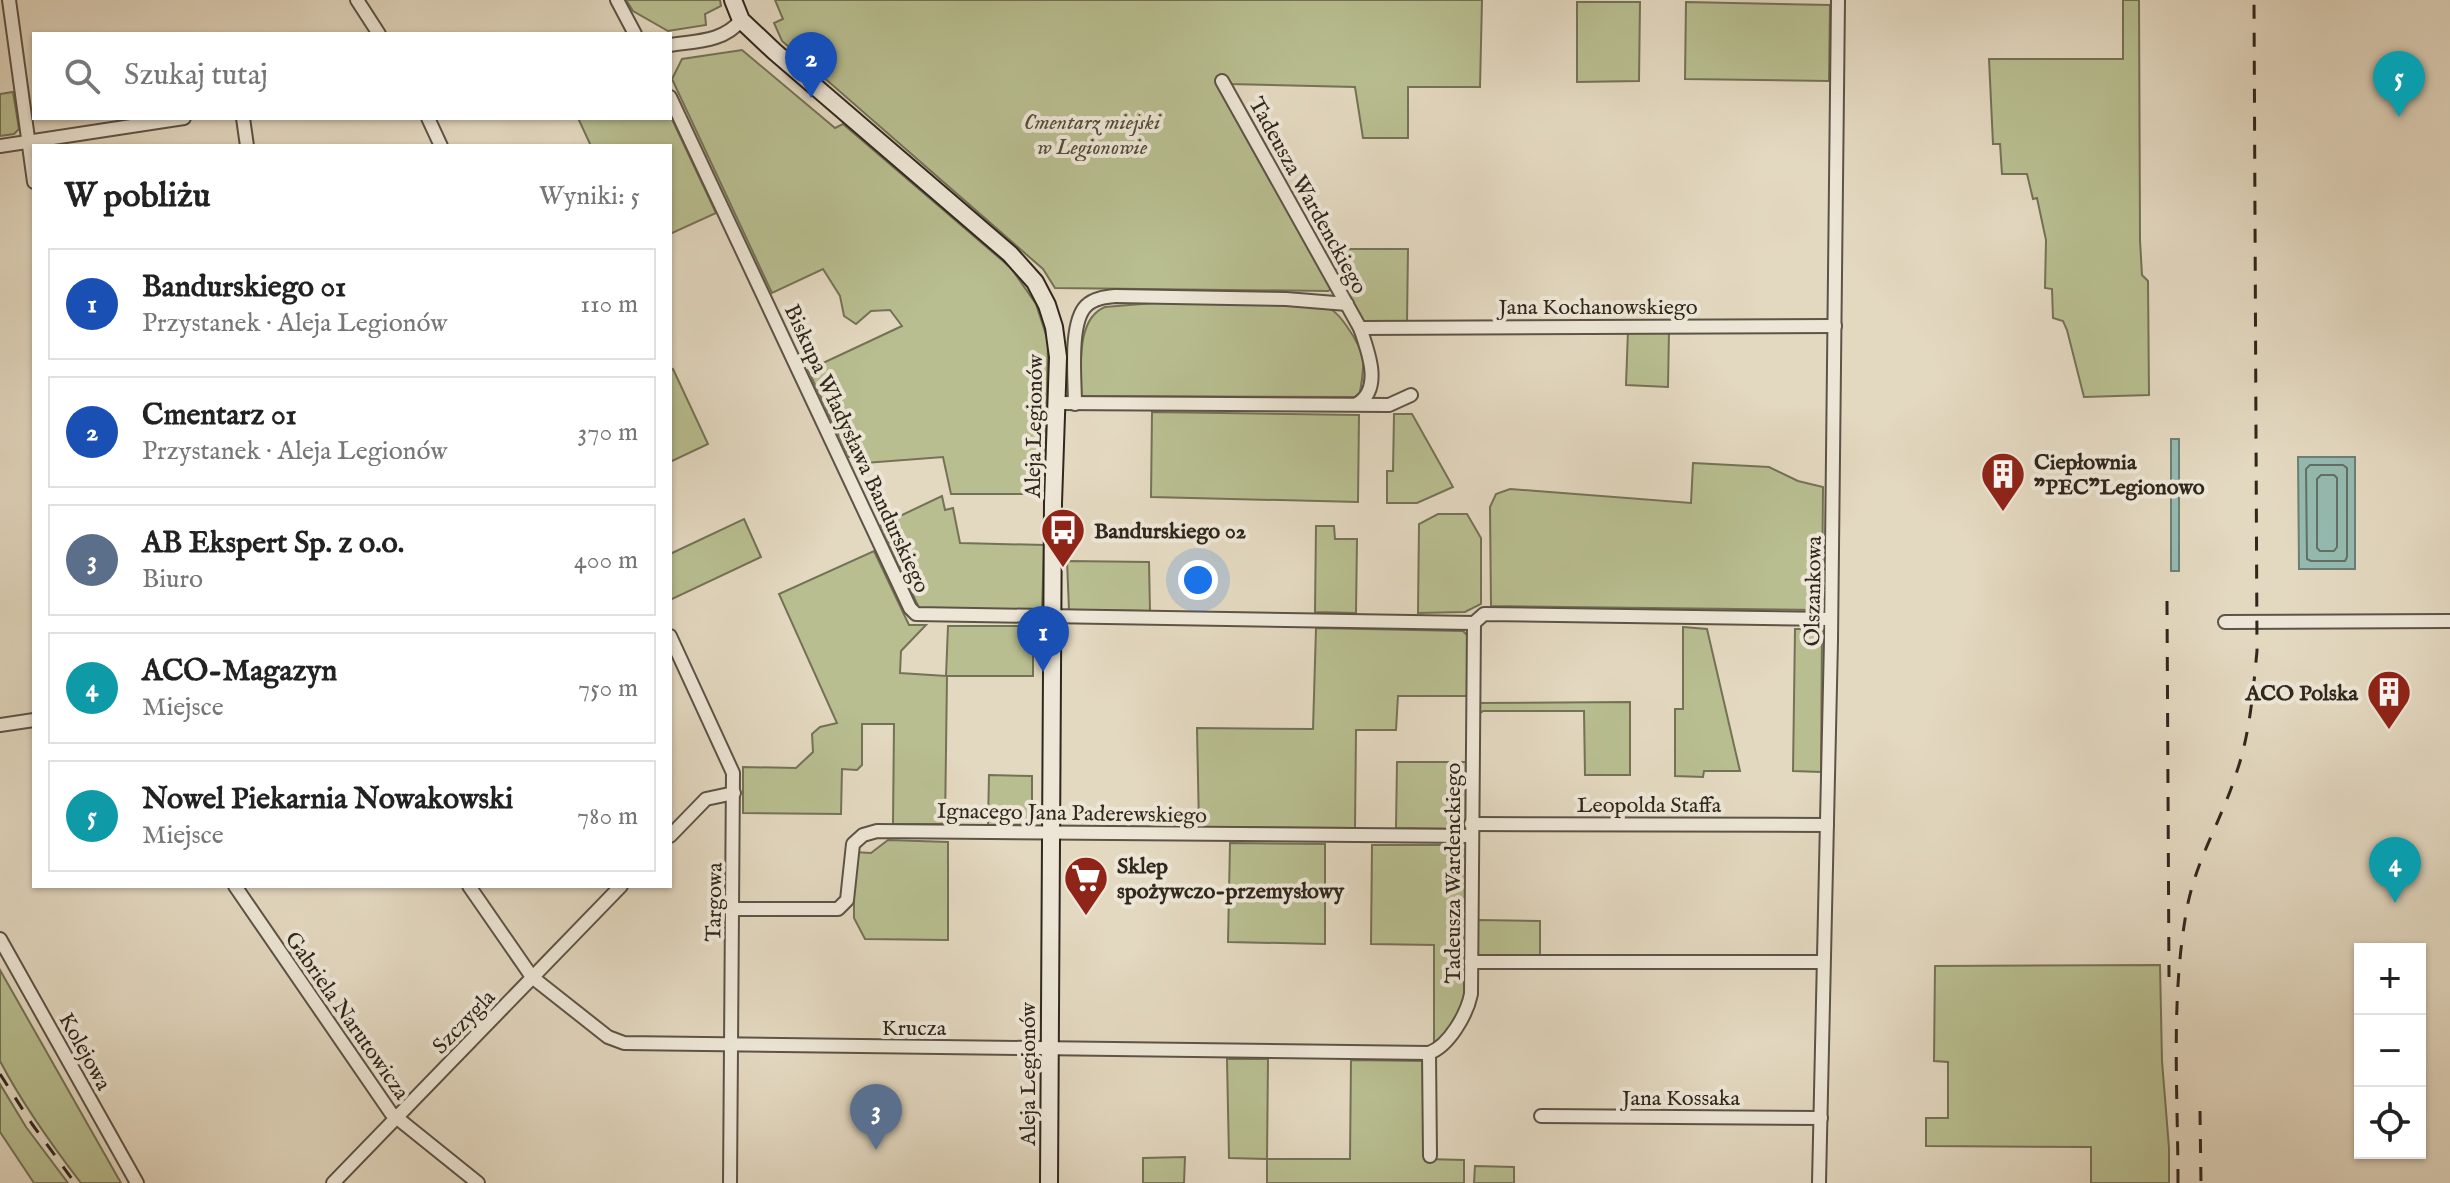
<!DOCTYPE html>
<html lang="pl">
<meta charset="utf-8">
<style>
body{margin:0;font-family:"IM FELL English",serif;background:#f2f2f2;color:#222}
.controls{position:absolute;right:24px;bottom:24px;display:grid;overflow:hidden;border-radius:0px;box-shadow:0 2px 6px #0004}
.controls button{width:72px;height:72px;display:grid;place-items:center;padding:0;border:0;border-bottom:2px solid #e0e0e0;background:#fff;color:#222;font:40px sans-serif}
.you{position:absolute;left:1198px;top:580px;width:28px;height:28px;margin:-20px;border:6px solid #fff;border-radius:50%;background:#1a73e8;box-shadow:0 0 0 12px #1a73e833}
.badge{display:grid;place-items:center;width:52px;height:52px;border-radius:50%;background:#8f2418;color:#fff;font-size:26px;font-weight:700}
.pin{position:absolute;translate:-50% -66px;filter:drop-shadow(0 2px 4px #0008)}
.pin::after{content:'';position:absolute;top:42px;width:28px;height:24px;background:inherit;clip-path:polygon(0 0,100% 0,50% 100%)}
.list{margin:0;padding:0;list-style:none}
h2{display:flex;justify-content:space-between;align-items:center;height:104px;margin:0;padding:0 32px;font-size:34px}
h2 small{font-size:26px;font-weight:400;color:#767676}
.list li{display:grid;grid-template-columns:52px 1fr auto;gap:24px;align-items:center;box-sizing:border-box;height:112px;margin:0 16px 16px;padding:0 16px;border:2px solid #e0e0e0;border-radius:0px}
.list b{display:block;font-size:30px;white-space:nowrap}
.list p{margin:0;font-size:26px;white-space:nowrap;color:#767676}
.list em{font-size:26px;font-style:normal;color:#767676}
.icon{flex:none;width:44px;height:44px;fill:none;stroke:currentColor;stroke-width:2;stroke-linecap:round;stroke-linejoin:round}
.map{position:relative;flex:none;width:2450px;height:1183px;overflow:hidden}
.search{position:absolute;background:#fff;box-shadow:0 2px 6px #0004;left:32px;top:32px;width:640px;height:88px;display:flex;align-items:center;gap:20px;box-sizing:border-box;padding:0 28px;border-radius:0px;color:#767676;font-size:30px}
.panel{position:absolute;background:#fff;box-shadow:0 2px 6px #0004;left:32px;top:144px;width:640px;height:744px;border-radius:0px}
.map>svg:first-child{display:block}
.green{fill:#b8be90;stroke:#747256;stroke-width:2}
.water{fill:#95bab0;stroke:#6d7f75;stroke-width:2}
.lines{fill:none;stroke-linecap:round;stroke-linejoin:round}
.shore{stroke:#627066;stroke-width:2}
.street-casing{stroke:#5d5346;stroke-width:16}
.secondary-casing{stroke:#30271d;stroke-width:20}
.street{stroke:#ede6d6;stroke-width:12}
.secondary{stroke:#ede6d6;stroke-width:16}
.rail{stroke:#30271d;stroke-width:3;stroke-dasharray:14 14;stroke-linecap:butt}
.labels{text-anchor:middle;stroke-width:8;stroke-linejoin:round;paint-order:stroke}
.park-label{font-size:22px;font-style:italic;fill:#524d3a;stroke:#ede6d6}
.street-label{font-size:22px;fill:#30271d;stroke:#ede6d6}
.poi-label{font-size:22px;font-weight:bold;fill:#30271d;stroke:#ede6d6;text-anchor:start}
</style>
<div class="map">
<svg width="2450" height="1183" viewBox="0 0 2450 1183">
<rect width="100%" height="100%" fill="#e3d8c0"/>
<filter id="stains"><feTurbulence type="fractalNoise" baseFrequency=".0025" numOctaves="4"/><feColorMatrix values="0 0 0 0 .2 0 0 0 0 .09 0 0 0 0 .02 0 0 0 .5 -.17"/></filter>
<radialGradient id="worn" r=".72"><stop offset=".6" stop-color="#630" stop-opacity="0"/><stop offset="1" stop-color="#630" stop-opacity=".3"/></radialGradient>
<!-- green -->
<g class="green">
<polygon points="626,0 720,0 721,6 705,14 706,25 668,31 633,11"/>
<polygon points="775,0 1482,0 1480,87 1408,87 1408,138 1363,138 1355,87 1228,84 1222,76 1216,79 1333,288 1328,291 1055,288 1043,269 782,41 774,23 783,19"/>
<polygon points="2123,0 2139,0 2140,240 2142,275 2148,281 2149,395 2084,397 2067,330 2063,321 2053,318 2052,289 2045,288 2046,240 2037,198 2033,199 2027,174 2002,174 2000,144 1993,144 1989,59 2123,59"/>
<polygon points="1577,2 1640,2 1639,81 1577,82"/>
<polygon points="1686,2 1830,5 1829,81 1685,79"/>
<polygon points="742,50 835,128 843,124 1011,268 1036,304 1048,341 1045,494 951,494 943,457 865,463 861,454 849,457 808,370 902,326 890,310 871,311 856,324 844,316 840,296 823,269 772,293 672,79 682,59"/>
<polygon points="13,92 19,129 14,134 0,136 0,94"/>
<polygon points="670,115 716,213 670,234 670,146 591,146 578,118 670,118"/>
<polygon points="1320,249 1408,249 1407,323 1361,323"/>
<path d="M1166,302C1200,302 1305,297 1332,310C1338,314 1344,322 1348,328C1367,355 1365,366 1359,397L1080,396C1082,369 1075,319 1105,307Z"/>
<polygon points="1628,330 1669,330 1668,387 1626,385"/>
<polygon points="673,369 708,444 670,462 670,371"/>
<polygon points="1152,412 1359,415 1358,502 1151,497"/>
<polygon points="1394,414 1412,414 1453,487 1417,503 1387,503 1387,471 1393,471"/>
<polygon points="1693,463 1769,467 1798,481 1823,487 1822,610 1491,606 1490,507 1496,494 1510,489 1691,503"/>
<polygon points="942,496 945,510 953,508 960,543 1044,545 1042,610 919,608 881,525"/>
<polygon points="1438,514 1467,514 1481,538 1481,604 1465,612 1418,613 1419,524"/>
<polygon points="744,519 761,557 670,600 670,554"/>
<polygon points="1316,526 1334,526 1335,539 1357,539 1356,613 1315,612"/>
<polygon points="874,551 909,625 926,625 901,651 900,673 946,676 948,626 1033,626 1033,676 947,676 945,824 893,824 894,724 862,724 862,765 857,770 842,769 841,814 743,813 743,767 796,768 813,752 812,734 820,727 837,723 779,594"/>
<polygon points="1067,561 1149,562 1150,611 1069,610"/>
<polygon points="1683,627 1707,629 1740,771 1704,771 1703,777 1675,776 1675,709 1683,709"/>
<polygon points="1316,628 1463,631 1469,637 1469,696 1398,696 1396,730 1356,730 1355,828 1199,827 1197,728 1313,729"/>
<polygon points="1795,629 1822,629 1821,772 1793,771"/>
<polygon points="1630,702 1630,775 1585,775 1584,711 1483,711 1479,714 1479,703"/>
<polygon points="1397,762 1468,762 1468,821 1459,829 1396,828"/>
<polygon points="989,775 1032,776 1032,825 988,825"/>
<polygon points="888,840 948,842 948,940 865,939 854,918 854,852 871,853"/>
<polygon points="1230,843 1325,844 1325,944 1228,942"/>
<polygon points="1372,845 1460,845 1468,854 1466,1001 1444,1037 1434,1043 1434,945 1371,944"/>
<polygon points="1478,920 1540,921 1540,958 1478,959"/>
<polygon points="2160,965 2162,1061 2169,1148 2169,1183 2091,1183 2091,1147 1926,1146 1926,1118 1948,1118 1948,1062 1934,1061 1935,966"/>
<path d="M0,970L121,1183H81C51,1144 23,1105 0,1061Z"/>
<polygon points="1227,1059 1268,1059 1267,1159 1350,1159 1351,1060 1424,1061 1426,1159 1464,1160 1464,1183 1267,1183 1267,1159 1229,1158"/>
<polygon points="0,1084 26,1127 68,1183 34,1183 0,1132"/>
<polygon points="1185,1157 1184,1183 1143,1183 1143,1158"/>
<polygon points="1475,1166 1514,1167 1514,1183 1474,1183"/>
</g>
<!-- water -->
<g class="water">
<rect x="2171" y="439" width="8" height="132"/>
<polygon points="2298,457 2355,457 2355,569 2299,569"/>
</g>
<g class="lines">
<!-- shore -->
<g class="shore">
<polygon points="2310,465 2343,465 2347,468 2347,557 2345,561 2311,561 2307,559 2306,469"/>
<polygon points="2321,475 2334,475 2337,478 2337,547 2334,551 2320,551 2317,548 2317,479"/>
</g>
<!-- street casing -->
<g class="street-casing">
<g id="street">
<polyline points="9,0 34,182"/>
<polyline points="357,0 379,34"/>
<polyline points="617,0 635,34"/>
<path d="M670,45C695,41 724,42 741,20"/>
<path d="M1222,81L1360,328C1368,351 1383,389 1357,404"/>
<polyline points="670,97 910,608 916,614 1474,623"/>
<polyline points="243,118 247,146"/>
<polyline points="428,118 441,146"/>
<polyline points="0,146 184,118"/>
<polyline points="1360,328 1835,326"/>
<polyline points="1056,403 1389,405 1411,395"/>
<path d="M1075,404C1075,380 1069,323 1086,306C1094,298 1106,297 1116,296L1286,299L1347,304"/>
<polyline points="2225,622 2450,621"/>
<polyline points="1474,623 1484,614 1831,619"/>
<polyline points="670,636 733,773 730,1183"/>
<polyline points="0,725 34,720"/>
<polyline points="1471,824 1827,825"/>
<polyline points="670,836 706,799 734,793"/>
<polyline points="235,886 391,1113 478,1183"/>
<polyline points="469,886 532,977 608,1037 624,1043 1429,1053"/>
<polyline points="733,909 838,909 847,900 853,844 863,835 877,831 1471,836"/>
<polyline points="0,939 137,1183"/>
<polyline points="1471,962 1823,962"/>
<polyline points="1541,1116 1821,1118"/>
<path d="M1430,1156L1429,1053C1449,1046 1467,1014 1471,994L1474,623"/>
<polyline points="333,1183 621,886"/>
<polyline points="1819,1183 1831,640 1838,0"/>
</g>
</g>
<!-- secondary casing -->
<g class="secondary-casing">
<polyline id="secondary" points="733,0 741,20 775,52 1010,254 1035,282 1047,305 1054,327 1058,357 1053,503 1049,1183"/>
</g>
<!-- street -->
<use href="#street" class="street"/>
<!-- secondary -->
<use href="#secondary" class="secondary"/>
<!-- rail -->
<g class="rail">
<polyline points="2167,601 2169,977"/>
<polyline points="0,1074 32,1124 75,1183"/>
<polyline points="2200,1111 2201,1183"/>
<path d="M2178,1183C2178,1091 2170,994 2188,903C2198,856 2223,817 2237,771C2250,733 2253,692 2257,651L2254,0"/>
</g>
</g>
<!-- icons -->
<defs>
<g id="building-pin" transform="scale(2.3)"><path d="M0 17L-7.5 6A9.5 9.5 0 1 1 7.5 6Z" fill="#8f2418" stroke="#ede6d6"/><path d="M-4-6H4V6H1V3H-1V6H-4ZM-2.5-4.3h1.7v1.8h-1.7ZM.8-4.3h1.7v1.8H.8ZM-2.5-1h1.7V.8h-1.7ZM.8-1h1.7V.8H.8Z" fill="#fff"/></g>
<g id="bus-pin" transform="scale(2.3)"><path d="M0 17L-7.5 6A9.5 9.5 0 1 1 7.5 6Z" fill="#8f2418" stroke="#ede6d6"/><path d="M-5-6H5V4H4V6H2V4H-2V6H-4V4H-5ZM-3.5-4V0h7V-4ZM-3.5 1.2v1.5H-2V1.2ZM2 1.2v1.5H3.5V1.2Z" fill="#fff"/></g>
<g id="supermarket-pin" transform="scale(2.3)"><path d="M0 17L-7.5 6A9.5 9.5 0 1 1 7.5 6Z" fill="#8f2418" stroke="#ede6d6"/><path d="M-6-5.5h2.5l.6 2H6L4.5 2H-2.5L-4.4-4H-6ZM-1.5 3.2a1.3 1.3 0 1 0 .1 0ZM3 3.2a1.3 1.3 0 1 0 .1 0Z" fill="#fff"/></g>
</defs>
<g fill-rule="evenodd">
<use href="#building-pin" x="2003" y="474"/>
<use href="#bus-pin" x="1063" y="530"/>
<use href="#building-pin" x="2389" y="692"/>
<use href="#supermarket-pin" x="1086" y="878"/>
</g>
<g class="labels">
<!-- park labels -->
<g class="park-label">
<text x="1092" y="129">Cmentarz miejski<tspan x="1092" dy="25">w Legionowie</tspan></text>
</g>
<!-- street labels -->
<g class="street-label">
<text transform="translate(1309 195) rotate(61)" y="8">Tadeusza Wardenckiego</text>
<text x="1598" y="314">Jana Kochanowskiego</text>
<text transform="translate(1033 426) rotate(-89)" y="8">Aleja Legionów</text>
<text transform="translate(858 448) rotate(65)" y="8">Biskupa Władysława Bandurskiego</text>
<text transform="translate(1812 591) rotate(-89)" y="8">Olszankowa</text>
<text x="1649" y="812">Leopolda Staffa</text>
<text transform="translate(1072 812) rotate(1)" y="8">Ignacego Jana Paderewskiego</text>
<text transform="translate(1452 873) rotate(-90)" y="8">Tadeusza Wardenckiego</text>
<text transform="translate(713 902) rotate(-89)" y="8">Targowa</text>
<text transform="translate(348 1015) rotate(55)" y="8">Gabriela Narutowicza</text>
<text transform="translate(463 1021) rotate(-46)" y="8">Szczygla</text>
<text x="914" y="1035">Krucza</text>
<text transform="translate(86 1051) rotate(61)" y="8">Kolejowa</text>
<text transform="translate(1027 1074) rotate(-90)" y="8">Aleja Legionów</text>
<text x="1681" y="1105">Jana Kossaka</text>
</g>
<!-- poi labels -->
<g class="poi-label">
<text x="2034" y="469">Ciepłownia<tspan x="2034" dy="25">"PEC"Legionowo</tspan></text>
<text x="1094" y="538">Bandurskiego 02</text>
<text x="2358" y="700" text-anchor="end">ACO Polska</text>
<text x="1117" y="873">Sklep<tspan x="1117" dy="25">spożywczo-przemysłowy</tspan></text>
</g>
</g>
<rect width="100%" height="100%" filter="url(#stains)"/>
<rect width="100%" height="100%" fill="url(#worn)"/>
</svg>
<div class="controls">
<button>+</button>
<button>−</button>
<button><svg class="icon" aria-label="locate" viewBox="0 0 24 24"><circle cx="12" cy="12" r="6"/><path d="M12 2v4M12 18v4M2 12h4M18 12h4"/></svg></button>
</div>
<div class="you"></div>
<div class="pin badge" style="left:1043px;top:672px;background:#1a4fb4">1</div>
<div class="pin badge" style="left:811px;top:98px;background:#1a4fb4">2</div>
<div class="pin badge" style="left:876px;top:1150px;background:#5c6f8a">3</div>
<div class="pin badge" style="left:2395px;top:903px;background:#0f9aa8">4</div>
<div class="pin badge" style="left:2399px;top:117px;background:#0f9aa8">5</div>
<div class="search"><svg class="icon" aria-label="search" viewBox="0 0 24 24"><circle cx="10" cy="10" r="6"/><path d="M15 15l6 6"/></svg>Szukaj tutaj</div>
<section class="panel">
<h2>W pobliżu<small>Wyniki: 5</small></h2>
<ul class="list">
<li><span class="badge" style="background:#1a4fb4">1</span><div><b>Bandurskiego 01</b><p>Przystanek · Aleja Legionów</p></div><em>110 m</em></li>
<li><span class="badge" style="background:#1a4fb4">2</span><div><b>Cmentarz 01</b><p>Przystanek · Aleja Legionów</p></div><em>370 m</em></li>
<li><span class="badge" style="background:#5c6f8a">3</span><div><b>AB Ekspert Sp. z o.o.</b><p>Biuro</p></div><em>400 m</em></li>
<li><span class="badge" style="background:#0f9aa8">4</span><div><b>ACO-Magazyn</b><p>Miejsce</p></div><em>750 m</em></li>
<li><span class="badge" style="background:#0f9aa8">5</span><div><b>Nowel Piekarnia Nowakowski</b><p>Miejsce</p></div><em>780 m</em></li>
</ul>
</section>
</div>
